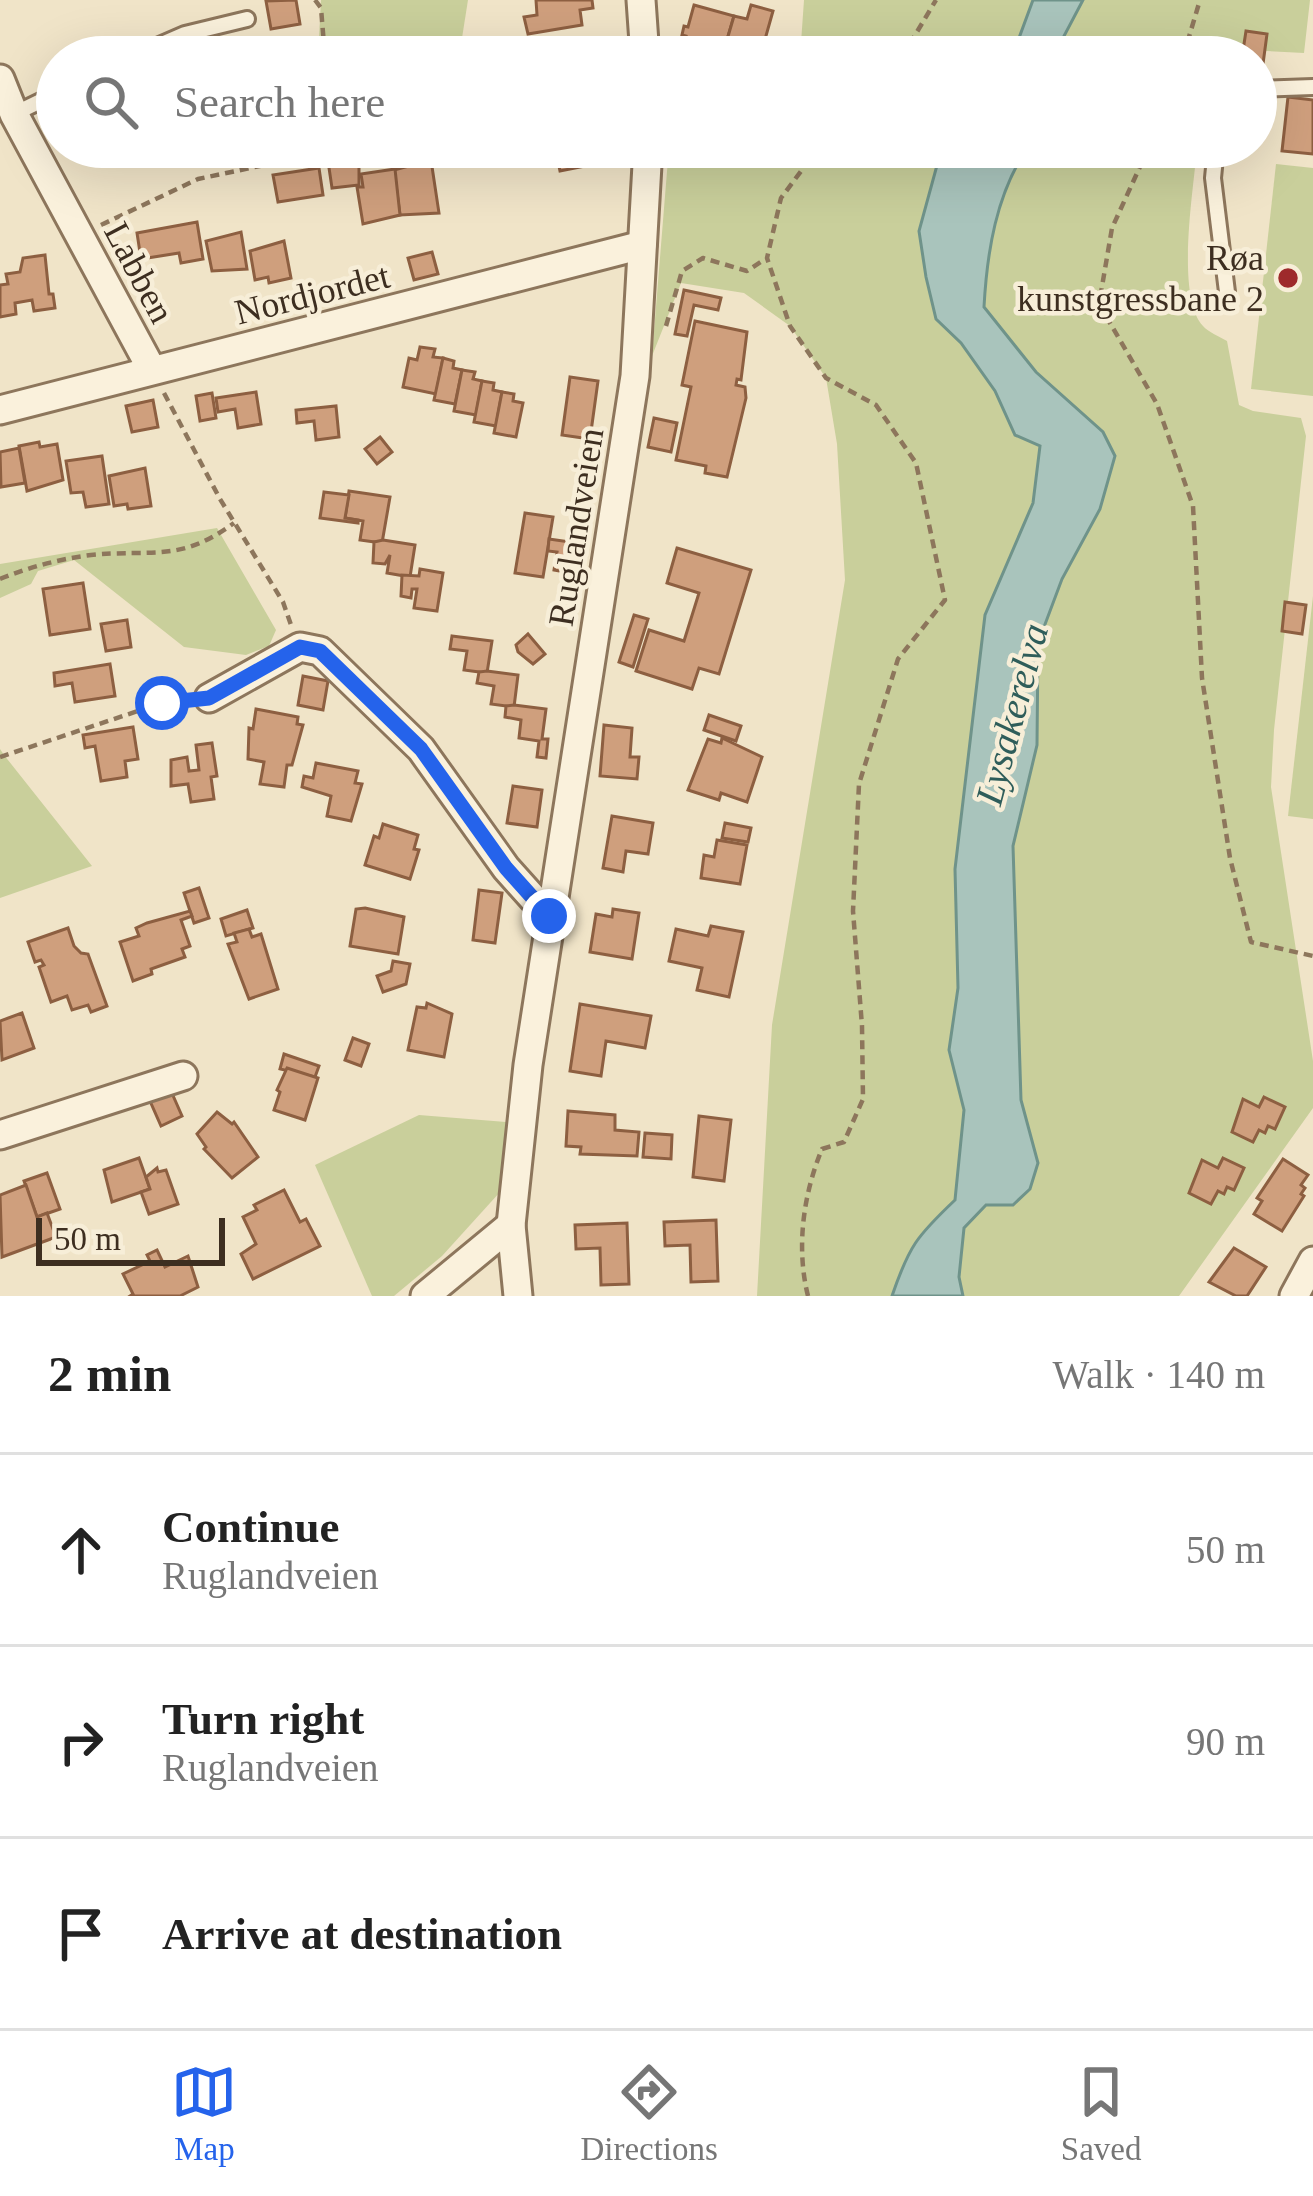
<!DOCTYPE html>
<meta charset="utf-8">
<style>
body{margin:0;font-family:"Times New Roman",serif;background:#f2f2f2;color:#222}
.scale{position:absolute;left:36px;bottom:30px;width:189px;box-sizing:border-box;padding-left:12px;border:6px solid #3d2e20;border-top:0;font-size:33px;line-height:42px;white-space:nowrap;color:#3d2e20;-webkit-text-stroke:9px #f7eed8;paint-order:stroke}
.stop{position:absolute;width:36px;height:36px;margin:-27px;border:9px solid #2563eb;border-radius:50%;background:#fff}
.stop.end{background:#2563eb;border-color:#fff;box-shadow:0 3px 12px #0008}
.list{margin:0;padding:0;list-style:none}
h2{display:flex;justify-content:space-between;align-items:center;height:156px;margin:0;padding:0 48px;font-size:51px}
h2 small{font-size:39px;font-weight:400;color:#767676}
.list li{display:grid;grid-template-columns:78px 1fr auto;gap:36px;align-items:center;box-sizing:border-box;height:192px;padding:0 48px;border-top:3px solid #e0e0e0}
.list b{display:block;font-size:45px;white-space:nowrap}
.list p{margin:0;font-size:39px;white-space:nowrap;color:#767676}
.list em{font-size:39px;font-style:normal;color:#767676}
.icon{flex:none;width:66px;height:66px;fill:none;stroke:currentColor;stroke-width:2;stroke-linecap:round;stroke-linejoin:round}
.map{position:relative;flex:none;width:1313px;height:1296px;overflow:hidden}
.search{position:absolute;background:#fff;box-shadow:0 12px 48px #0002;left:36px;right:36px;top:36px;height:132px;display:flex;align-items:center;gap:30px;box-sizing:border-box;padding:0 42px;border-radius:66px;color:#767676;font-size:45px}
.sheet{height:732px;background:#fff}
nav{display:flex;justify-content:space-around;align-items:center;box-sizing:border-box;height:168px;border-top:3px solid #e0e0e0;background:#fff;font-size:33px;color:#767676}
nav a{display:grid;justify-items:center;gap:6px}
nav .on{color:#2563eb}
.map>svg:first-child{display:block}
.green{fill:#c9cf9b}
.water{fill:#a9c4bc;stroke:#6f938a;stroke-width:3}
.building{fill:#cf9f7d;stroke:#8d5f41;stroke-width:3}
.lines{fill:none;stroke-linecap:round;stroke-linejoin:round}
.lane-casing{stroke:#8d765c;stroke-width:20}
.street-casing{stroke:#8d765c;stroke-width:33}
.path{stroke:#8d765c;stroke-width:4.5;stroke-dasharray:9 6;stroke-linecap:butt}
.lane{stroke:#faf1dc;stroke-width:14}
.street{stroke:#faf1dc;stroke-width:27}
.route{stroke:#2563eb;stroke-width:15}
.poi-dot{fill:#9e2a2b;stroke:#f7eed8;stroke-width:4.5}
.labels{text-anchor:middle;stroke-width:9;stroke-linejoin:round;paint-order:stroke}
.poi-label{font-size:36px;fill:#3d2e20;stroke:#f7eed8;text-anchor:end}
.street-label{font-size:36px;fill:#3d2e20;stroke:#f7eed8}
.water-label{font-size:39px;font-style:italic;fill:#2f5d5a;stroke:#f7eed8}
</style>
<div class="map">
<svg width="1313" height="1296" viewBox="0 0 1313 1296">
<rect width="100%" height="100%" fill="#f0e4c8"/>
<!-- green -->
<g class="green">
<polygon points="321,0 468,0 459,57 318,57"/>
<polygon points="804,0 1310,0 1304,53 1226,49 1222,57 800,57"/>
<path d="M669,147H1197C1194,189 1175,295 1203,326C1208,332 1220,337 1227,341L1239,405L1253,411L1301,418L1306,436L1274,730L1271,787L1313,1061V1108L1179,1296H757L772,1025L845,580L837,444L826,378L790,326L744,293L681,283L652,356Z"/>
<polygon points="1276,164 1313,168 1313,396 1251,389"/>
<polygon points="217,528 276,630 269,646 246,655 184,647 74,560 38,571 31,584 0,598 0,564"/>
<polygon points="1313,596 1313,819 1288,816"/>
<polygon points="0,749 4,755 92,866 0,898"/>
<polygon points="419,1115 506,1122 500,1192 442,1256 394,1296 372,1296 315,1165"/>
</g>
<!-- water -->
<g class="water">
<polygon points="1033,0 1083,0 1053,57 1012,57"/>
<path d="M942,147H1028C996,194 987,252 984,307L1036,372L1103,432L1115,456L1100,509L1062,579L1038,643L1037,745L1013,846L1021,1100L1038,1163L1030,1189L1013,1205H986L964,1228L959,1277L963,1296H892C909,1246 917,1236 955,1200L964,1110L949,1050L958,988L955,869L985,615L1033,503L1040,446L1015,435L995,391L961,343L936,319L926,277L919,231Z"/>
</g>
<!-- building -->
<g class="building">
<polygon points="296,0 300,24 271,29 266,1"/>
<polygon points="536,0 592,0 593,8 580,10 582,25 528,34 524,17 537,15"/>
<polygon points="694,5 734,16 724,50 685,40 686,36 682,35 684,26 688,27"/>
<polygon points="751,5 773,11 760,57 739,57 724,50 734,16 747,19"/>
<polygon points="1246,31 1267,34 1263,64 1256,63 1256,57 1242,57"/>
<polygon points="1288,97 1313,100 1313,154 1282,151"/>
<polygon points="124,147 175,147 177,157 139,163 138,153 125,154"/>
<polygon points="555,147 592,147 595,164 560,171"/>
<polygon points="359,157 359,185 332,188 328,161"/>
<polygon points="431,160 439,213 400,215 394,170"/>
<polygon points="319,168 323,195 278,202 273,175"/>
<polygon points="395,169 400,215 363,224 357,187 363,187 361,174"/>
<polygon points="197,222 203,259 181,263 179,253 141,259 137,233"/>
<polygon points="241,232 247,269 212,271 206,241"/>
<polygon points="284,241 291,278 269,283 268,277 255,280 250,251"/>
<polygon points="432,252 438,274 414,280 408,258"/>
<polygon points="45,255 49,294 53,294 55,308 34,311 32,300 15,303 16,314 0,317 0,285 8,284 6,274 20,272 23,258"/>
<polygon points="684,290 721,298 718,310 694,305 687,336 675,334"/>
<polygon points="695,321 747,332 741,380 737,379 736,385 745,387 746,398 727,477 705,473 706,466 676,460 691,387 682,385"/>
<polygon points="420,347 435,349 433,357 443,358 436,394 403,387 409,358 417,360"/>
<polygon points="443,358 454,361 453,368 462,370 455,404 434,400"/>
<polygon points="462,370 475,372 473,379 482,381 476,415 454,411"/>
<polygon points="570,377 598,381 590,439 562,435"/>
<polygon points="482,381 494,383 493,390 502,392 496,426 474,422"/>
<polygon points="256,392 261,424 238,428 235,409 218,412 216,398"/>
<polygon points="502,392 514,394 513,401 523,403 516,437 494,433"/>
<polygon points="212,393 216,418 200,421 196,396"/>
<polygon points="153,400 158,427 132,432 126,406"/>
<polygon points="336,406 339,437 316,440 314,421 297,423 296,410"/>
<polygon points="654,418 677,423 671,452 648,447"/>
<polygon points="380,437 392,452 377,464 365,449"/>
<polygon points="39,442 40,447 57,444 63,480 27,491 19,446"/>
<polygon points="19,448 25,483 1,487 0,452"/>
<polygon points="102,456 109,504 86,507 83,492 71,493 66,461"/>
<polygon points="145,468 151,506 128,509 127,504 114,506 109,476"/>
<polygon points="349,491 390,497 382,543 360,540 363,521 345,518"/>
<polygon points="324,492 349,495 345,518 358,520 358,523 320,518"/>
<polygon points="525,513 553,517 543,577 515,573"/>
<polygon points="549,539 570,542 565,572 554,570 557,552 548,551"/>
<polygon points="383,540 415,545 410,577 387,573 390,555 385,564 373,563 374,542"/>
<polygon points="677,548 751,570 719,674 699,668 692,689 636,671 649,630 684,641 699,593 667,583"/>
<polygon points="420,569 443,573 437,611 414,608 417,589 412,589 411,598 401,596 402,575 419,576"/>
<polygon points="83,583 90,629 50,635 43,589"/>
<polygon points="1285,602 1306,605 1302,634 1282,631"/>
<polygon points="634,615 648,619 633,667 619,662"/>
<polygon points="127,620 131,647 106,651 101,624"/>
<polygon points="528,634 545,654 533,664 518,652 516,645"/>
<polygon points="452,636 492,641 487,673 464,670 467,651 450,649"/>
<polygon points="110,664 115,696 75,702 72,683 55,686 54,673"/>
<polygon points="487,671 518,675 514,707 491,704 494,686 477,683 479,672"/>
<polygon points="303,676 328,681 323,710 298,705"/>
<polygon points="514,705 546,709 542,739 548,739 546,758 537,757 539,741 519,738 521,720 505,717 506,706"/>
<polygon points="256,709 298,717 297,724 303,725 292,765 287,765 284,787 260,784 264,762 248,759 249,728 253,729"/>
<polygon points="709,715 741,726 736,741 704,730"/>
<polygon points="604,725 632,728 630,757 639,757 637,779 600,776"/>
<polygon points="133,727 138,759 125,761 127,777 101,781 95,746 85,748 83,735"/>
<polygon points="722,738 762,757 747,802 721,793 719,800 688,790 708,739 721,743"/>
<polygon points="212,743 217,776 211,777 214,799 191,802 188,784 171,786 171,760 187,757 189,771 199,770 196,745"/>
<polygon points="316,763 358,771 355,783 362,784 351,821 327,816 331,796 302,787 304,776 313,778"/>
<polygon points="513,786 542,790 537,827 507,823"/>
<polygon points="612,816 653,823 648,854 626,851 623,872 603,868"/>
<polygon points="725,823 751,828 748,842 722,838"/>
<polygon points="383,824 418,835 414,849 419,850 410,879 365,865 374,836 379,838"/>
<polygon points="717,840 747,845 740,884 701,878 704,855 714,857"/>
<polygon points="199,888 209,918 194,923 184,893"/>
<polygon points="479,890 502,893 495,943 473,940"/>
<polygon points="365,908 404,917 398,954 350,946 356,909"/>
<polygon points="613,909 639,913 632,959 590,952 596,914 612,917"/>
<polygon points="247,910 253,928 226,936 221,919"/>
<polygon points="190,911 192,916 181,920 190,946 182,949 185,957 151,969 152,974 133,981 120,942 139,936 136,928 147,923"/>
<polygon points="711,926 743,932 729,997 697,990 702,968 669,961 676,929 708,936"/>
<polygon points="68,928 74,946 81,953 88,954 107,1006 91,1012 88,1005 72,1010 67,996 51,1002 39,967 44,965 41,960 35,962 28,942"/>
<polygon points="249,929 252,937 261,934 278,989 249,999 228,944 237,942 234,933"/>
<polygon points="393,961 410,964 406,984 383,992 377,976 391,971"/>
<polygon points="427,1003 452,1014 444,1057 408,1050 417,1007 426,1008"/>
<polygon points="580,1004 651,1016 645,1048 606,1041 601,1076 570,1071"/>
<polygon points="22,1013 34,1048 2,1060 0,1021"/>
<polygon points="353,1038 369,1044 361,1066 345,1060"/>
<polygon points="284,1054 319,1066 315,1077 280,1069"/>
<polygon points="287,1068 318,1078 305,1120 274,1110 280,1092 277,1090"/>
<polygon points="171,1091 182,1116 161,1126 150,1101"/>
<polygon points="1264,1097 1285,1107 1275,1129 1268,1126 1265,1133 1259,1130 1253,1142 1232,1132 1243,1099 1259,1107"/>
<polygon points="568,1111 615,1115 615,1130 639,1132 637,1156 580,1154 581,1147 566,1146"/>
<polygon points="217,1112 232,1124 234,1122 258,1157 232,1178 204,1149 206,1147 197,1134"/>
<polygon points="699,1116 731,1120 724,1181 693,1177"/>
<polygon points="645,1133 672,1135 671,1159 643,1157"/>
<polygon points="139,1158 150,1189 112,1202 104,1170"/>
<polygon points="1223,1158 1244,1168 1234,1190 1227,1187 1224,1194 1218,1191 1211,1204 1189,1193 1202,1160 1218,1168"/>
<polygon points="1283,1159 1308,1175 1301,1185 1305,1188 1301,1194 1304,1196 1282,1231 1254,1214 1262,1201 1257,1198"/>
<polygon points="157,1168 158,1172 166,1170 178,1204 149,1214 141,1192 150,1189 146,1177"/>
<polygon points="47,1173 60,1209 37,1217 24,1181"/>
<polygon points="26,1185 37,1217 47,1213 56,1237 2,1257 0,1195"/>
<polygon points="284,1190 300,1222 306,1219 320,1246 253,1279 241,1254 256,1244 243,1217 257,1210 254,1205"/>
<polygon points="716,1220 718,1281 691,1282 690,1245 665,1246 664,1222"/>
<polygon points="627,1223 629,1284 601,1285 600,1248 576,1249 575,1225"/>
<polygon points="1234,1248 1266,1267 1247,1296 1236,1296 1209,1282"/>
<polygon points="157,1250 165,1267 188,1256 198,1287 180,1296 130,1296 133,1294 123,1274 150,1261 147,1255"/>
</g>
<g class="lines">
<!-- lane casing -->
<g class="lane-casing">
<g id="lane">
<polyline points="132,57 185,34 247,19"/>
<polyline points="1256,89 1313,87"/>
<polyline points="14,114 57,93"/>
<polyline points="1216,147 1213,178 1227,292"/>
</g>
</g>
<!-- street casing -->
<g class="street-casing">
<g id="street">
<polyline points="641,0 645,57"/>
<polyline points="0,79 14,114 152,370"/>
<polyline points="0,410 642,245"/>
<polyline points="209,698 300,647 320,651 421,749 506,868 549,916"/>
<polyline points="0,1135 183,1076"/>
<polyline points="425,1296 511,1225"/>
<polyline points="518,1296 511,1225 528,1065 635,376 648,147"/>
<polyline points="1294,1296 1313,1261"/>
</g>
</g>
<!-- path -->
<g class="path">
<polyline points="315,0 321,8 325,57"/>
<polyline points="902,57 936,0"/>
<polyline points="1183,57 1200,0"/>
<polyline points="1149,147 1112,228 1099,304 1157,404 1193,506 1202,678 1230,858 1251,942 1313,956"/>
<polyline points="671,157 706,147"/>
<polyline points="101,225 198,179 322,153 327,147"/>
<polyline points="666,326 682,271 703,258 747,271 765,259"/>
<polyline points="164,393 220,499 283,602 291,625"/>
<path d="M0,579C30,567 59,559 91,555C152,549 180,563 234,523"/>
<polyline points="0,757 162,703 184,701"/>
<path d="M808,1296C796,1248 803,1195 822,1149L844,1142L863,1099L862,1026L853,911L859,784L898,659L945,600L916,463L876,405L826,378L790,326L767,258L781,198L819,147"/>
</g>
<!-- lane -->
<use href="#lane" class="lane"/>
<!-- street -->
<use href="#street" class="street"/>
</g>
<g class="lines">
<!-- route -->
<polyline class="route" points="162,703 209,698 300,647 320,651 421,749 506,868 549,916"/>
</g>
<!-- markers -->
<circle class="poi-dot" cx="1288" cy="278" r="12"/>
<g class="labels">
<!-- poi labels -->
<g class="poi-label">
<text x="1264" y="270">Røa<tspan x="1264" dy="41">kunstgressbane 2</tspan></text>
</g>
<!-- street labels -->
<g class="street-label">
<text transform="translate(140 272) rotate(62)" y="13">Labben</text>
<text transform="translate(312 293) rotate(-14)" y="13">Nordjordet</text>
<text transform="translate(575 527) rotate(-81)" y="13">Ruglandveien</text>
</g>
<!-- water labels -->
<g class="water-label">
<text transform="translate(1011 714) rotate(-75)" y="14">Lysakerelva</text>
</g>
</g>
</svg>
<div class="scale">50 m</div>
<div class="stop" style="left:162px;top:703px"></div>
<div class="stop end" style="left:549px;top:916px"></div>
<div class="search"><svg class="icon" aria-label="search" viewBox="0 0 24 24"><circle cx="10" cy="10" r="6"/><path d="M15 15l6 6"/></svg>Search here</div>
</div>
<section class="sheet">
<h2>2 min<small>Walk · 140 m</small></h2>
<ul class="list">
<li><svg class="icon" aria-label="ahead" viewBox="0 0 24 24"><path d="M12 20V5M6 11l6-6 6 6"/></svg><div><b>Continue</b><p>Ruglandveien</p></div><em>50 m</em></li>
<li><svg class="icon" aria-label="right" viewBox="0 0 24 24"><path d="M7 20v-9h11M14 6l5 5-5 5"/></svg><div><b>Turn right</b><p>Ruglandveien</p></div><em>90 m</em></li>
<li><svg class="icon" aria-label="arrive" viewBox="0 0 24 24"><path d="M6 21V4h12l-3 4 3 4H6"/></svg><div><b>Arrive at destination</b></div></li>
</ul>
</section>
<nav>
<a class="on"><svg class="icon" aria-label="map" viewBox="0 0 24 24"><path d="M3 6l6-2 6 2 6-2v14l-6 2-6-2-6 2zM9 4v14M15 6v14"/></svg>Map</a>
<a><svg class="icon" aria-label="directions" viewBox="0 0 24 24"><path d="M12 3l9 9-9 9-9-9zM9 14v-3h6M13 9l2 2-2 2"/></svg>Directions</a>
<a><svg class="icon" aria-label="saved" viewBox="0 0 24 24"><path d="M7 4h10v16l-5-4-5 4z"/></svg>Saved</a>
</nav>
